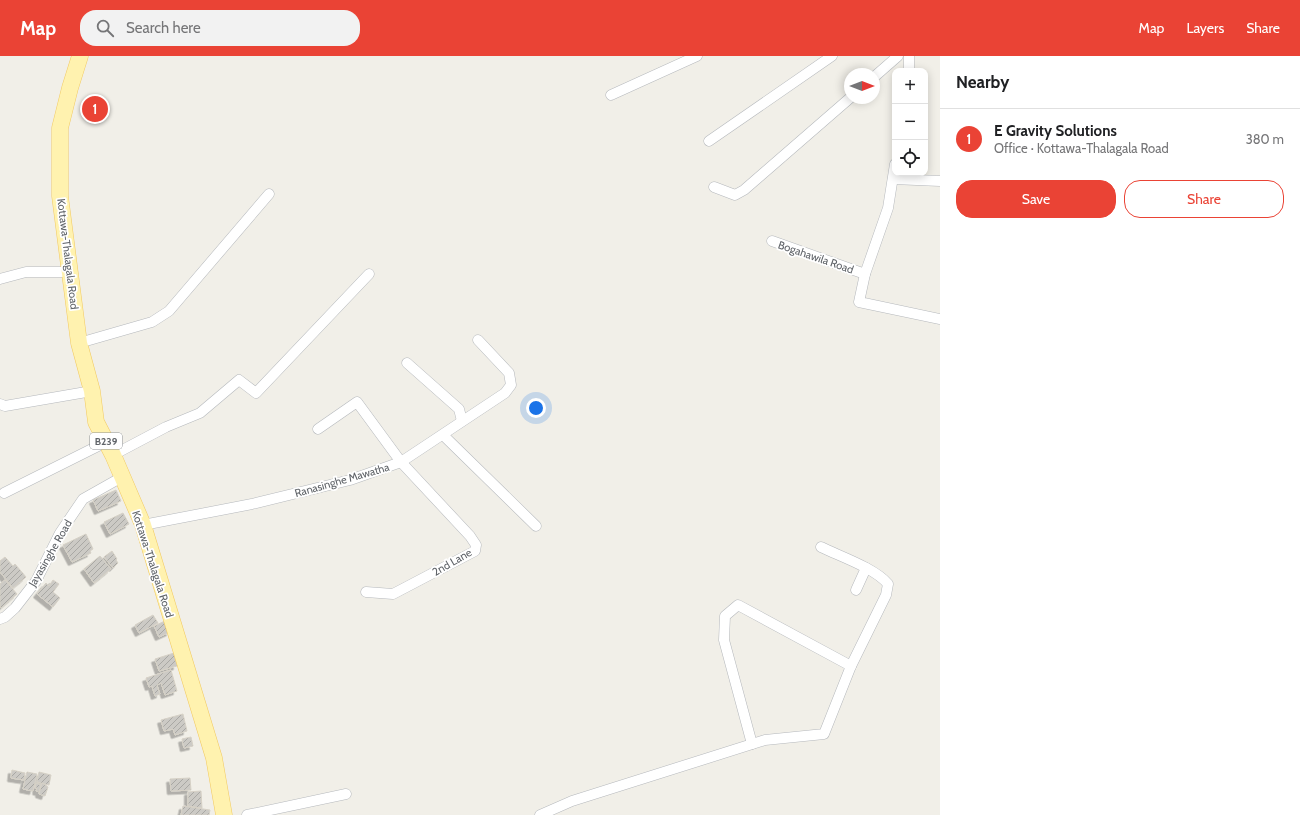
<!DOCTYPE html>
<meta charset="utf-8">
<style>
body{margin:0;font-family:Cabin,sans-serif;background:#f2f2f2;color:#202124}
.controls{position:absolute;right:12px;top:12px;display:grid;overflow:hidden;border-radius:8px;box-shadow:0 2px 10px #0003}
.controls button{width:36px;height:36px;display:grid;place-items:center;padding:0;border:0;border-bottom:1px solid #e0e0e0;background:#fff;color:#202124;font:20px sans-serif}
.compass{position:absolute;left:844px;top:12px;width:36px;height:36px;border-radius:50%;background:#fff;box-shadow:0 2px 10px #0003;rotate:90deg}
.you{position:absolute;left:536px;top:352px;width:14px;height:14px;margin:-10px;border:3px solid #fff;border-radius:50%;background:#1a73e8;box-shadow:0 0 0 6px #1a73e833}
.badge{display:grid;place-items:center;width:26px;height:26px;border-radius:50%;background:#ea4335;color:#fff;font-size:13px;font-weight:700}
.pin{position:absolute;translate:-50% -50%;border:2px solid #fff;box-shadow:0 1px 4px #0006}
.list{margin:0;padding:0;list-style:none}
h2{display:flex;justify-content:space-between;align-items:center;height:52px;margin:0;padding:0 16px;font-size:17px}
h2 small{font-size:13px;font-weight:400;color:#757577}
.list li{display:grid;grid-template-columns:26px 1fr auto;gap:12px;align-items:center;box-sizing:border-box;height:60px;padding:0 16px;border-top:1px solid #e0e0e0}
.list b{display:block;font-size:15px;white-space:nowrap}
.list p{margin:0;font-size:13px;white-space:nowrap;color:#757577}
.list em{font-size:13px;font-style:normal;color:#757577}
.actions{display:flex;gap:8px;padding:12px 16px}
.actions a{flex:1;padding:9px 0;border:1px solid #ea4335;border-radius:16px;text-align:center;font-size:14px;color:#ea4335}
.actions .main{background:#ea4335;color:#fff}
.icon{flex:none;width:22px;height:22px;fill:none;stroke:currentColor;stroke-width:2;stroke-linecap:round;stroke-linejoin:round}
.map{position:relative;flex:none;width:940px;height:759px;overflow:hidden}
header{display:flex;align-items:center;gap:24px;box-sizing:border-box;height:56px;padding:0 20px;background:#ea4335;color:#fff}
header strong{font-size:19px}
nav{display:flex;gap:22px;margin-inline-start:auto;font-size:14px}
.search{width:280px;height:36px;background:#f2f2f2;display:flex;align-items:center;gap:10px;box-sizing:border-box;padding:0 14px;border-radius:16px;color:#757577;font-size:15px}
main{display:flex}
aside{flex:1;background:#fff}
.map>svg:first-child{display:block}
.building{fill:url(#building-hatch);stroke:#d6d1c6;filter:url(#shadow)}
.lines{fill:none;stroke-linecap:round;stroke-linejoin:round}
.street-casing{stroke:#b5b8bc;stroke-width:11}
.primary-casing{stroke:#f2c960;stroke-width:17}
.street{stroke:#fff;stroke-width:10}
.primary{stroke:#fff2af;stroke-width:16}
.labels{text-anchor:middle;stroke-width:3.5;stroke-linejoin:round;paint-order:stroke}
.shield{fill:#fff;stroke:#8f9295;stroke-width:1}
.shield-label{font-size:10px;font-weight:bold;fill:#5f6368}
.street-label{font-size:11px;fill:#5f6368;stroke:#fff}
</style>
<header>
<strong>Map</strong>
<div class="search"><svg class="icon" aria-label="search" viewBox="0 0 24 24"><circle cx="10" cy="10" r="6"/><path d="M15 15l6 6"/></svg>Search here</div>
<nav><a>Map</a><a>Layers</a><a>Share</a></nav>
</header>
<main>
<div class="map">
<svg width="940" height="759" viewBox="0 0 940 759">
<defs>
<pattern id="building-hatch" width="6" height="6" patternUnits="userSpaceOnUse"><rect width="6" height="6" fill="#cccac5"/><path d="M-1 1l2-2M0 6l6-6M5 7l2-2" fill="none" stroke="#a9a8a4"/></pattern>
<filter id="shadow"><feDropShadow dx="-3.5" dy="3.5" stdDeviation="0" flood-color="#0004"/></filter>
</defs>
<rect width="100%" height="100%" fill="#f1efe8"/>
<!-- building -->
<g class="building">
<polygon points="116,434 121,445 98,455 93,444"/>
<polygon points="123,457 129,468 110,478 104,466"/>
<polygon points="86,478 93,493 90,495 91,497 72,506 63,489"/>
<polygon points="112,495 117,503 116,504 118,507 113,512 104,501"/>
<polygon points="100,500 111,513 94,527 84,513"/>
<polygon points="5,501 13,510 15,508 26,521 13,532 0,516 0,505"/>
<polygon points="5,524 17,538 1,552 0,550 0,528"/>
<polygon points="53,524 59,528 53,536 60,542 53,551 37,538 46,527 49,530"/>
<polygon points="153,559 158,567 139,577 135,569"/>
<polygon points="165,565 170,576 159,581 154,570"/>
<polygon points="174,597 177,610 159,615 155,603"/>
<polygon points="171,614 177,635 165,639 161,627 157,629 160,638 155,640 152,630 149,631 146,622"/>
<polygon points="183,658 187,675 175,679 173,673 164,675 161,664"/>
<polygon points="191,681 193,690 184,692 182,683"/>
<polygon points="12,714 25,717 24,724 11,722"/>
<polygon points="27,716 37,718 33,735 23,733"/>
<polygon points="39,716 51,719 49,729 37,726"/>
<polygon points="190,722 191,734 171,735 170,723"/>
<polygon points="36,727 41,729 39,736 36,735 37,732 35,732"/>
<polygon points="42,727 48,731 45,740 39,738"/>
<polygon points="201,735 202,752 188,750 188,736"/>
<polygon points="183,750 210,754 209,759 181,759"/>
</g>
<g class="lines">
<!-- street casing -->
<g class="street-casing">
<g id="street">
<polyline points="909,15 909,0"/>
<polyline points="874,21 898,0"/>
<polyline points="611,39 697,0"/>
<polyline points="709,85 832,0"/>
<polyline points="893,123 940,125"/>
<polyline points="714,131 735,139 744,134 850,42"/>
<polyline points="772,185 865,218 888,152 895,108"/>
<polyline points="865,218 859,246 940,263"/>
<polyline points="0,223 26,216 70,216"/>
<polyline points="79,287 152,266 169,255 269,138"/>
<polyline points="407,307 459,353 462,365"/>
<polyline points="0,348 5,350 92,335"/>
<polyline points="318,373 357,346 401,406 470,480 476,489 475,495 393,538 366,536"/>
<polyline points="443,379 536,470"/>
<polyline points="113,399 166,371 200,357 239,324 256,337 369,218"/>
<polyline points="4,437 106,386"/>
<polyline points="143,469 252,448 350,424 401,406 505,337 511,329 509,317 478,284"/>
<polyline points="856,534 866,512"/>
<polyline points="0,563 5,561 15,552 36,525 60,477 83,443 122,421"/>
<polyline points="752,688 724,584 725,560 738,549 851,610"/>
<polyline points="247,759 346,738"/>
<path d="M540,759L572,745L765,684L824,678L851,610L886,539L888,528C875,512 839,500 821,491"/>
</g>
</g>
<!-- primary casing -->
<g class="primary-casing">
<polyline id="primary" points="80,0 70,32 60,72 60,140 79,287 92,335 96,366 113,399 143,469 214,702 224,759"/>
</g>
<!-- street -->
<use href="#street" class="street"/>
<!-- primary -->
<use href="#primary" class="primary"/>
</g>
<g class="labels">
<!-- shield labels -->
<rect class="shield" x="90" y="377" width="32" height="16" rx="3"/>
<g class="shield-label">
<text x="106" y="389">B239</text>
</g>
<!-- street labels -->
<g class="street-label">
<text transform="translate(68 198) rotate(83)" y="4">Kottawa-Thalagala Road</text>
<text transform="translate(816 201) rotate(19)" y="4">Bogahawila Road</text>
<text transform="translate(342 424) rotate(-16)" y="4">Ranasinghe Mawatha</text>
<text transform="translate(50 497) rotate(-60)" y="4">Jayasinghe Road</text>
<text transform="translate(452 506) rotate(-30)" y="4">2nd Lane</text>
<text transform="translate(153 508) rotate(72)" y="4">Kottawa-Thalagala Road</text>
</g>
</g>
</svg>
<div class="controls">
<button>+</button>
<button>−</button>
<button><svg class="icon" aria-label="locate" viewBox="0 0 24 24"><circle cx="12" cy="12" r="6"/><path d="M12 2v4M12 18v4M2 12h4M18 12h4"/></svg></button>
</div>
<svg class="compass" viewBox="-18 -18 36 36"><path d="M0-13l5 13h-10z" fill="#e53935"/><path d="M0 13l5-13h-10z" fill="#757577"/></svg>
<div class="you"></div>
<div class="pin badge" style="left:95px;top:53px">1</div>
</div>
<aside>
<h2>Nearby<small></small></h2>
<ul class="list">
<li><span class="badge">1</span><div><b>E Gravity Solutions</b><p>Office · Kottawa-Thalagala Road</p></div><em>380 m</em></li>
</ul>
<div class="actions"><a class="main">Save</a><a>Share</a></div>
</aside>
</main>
